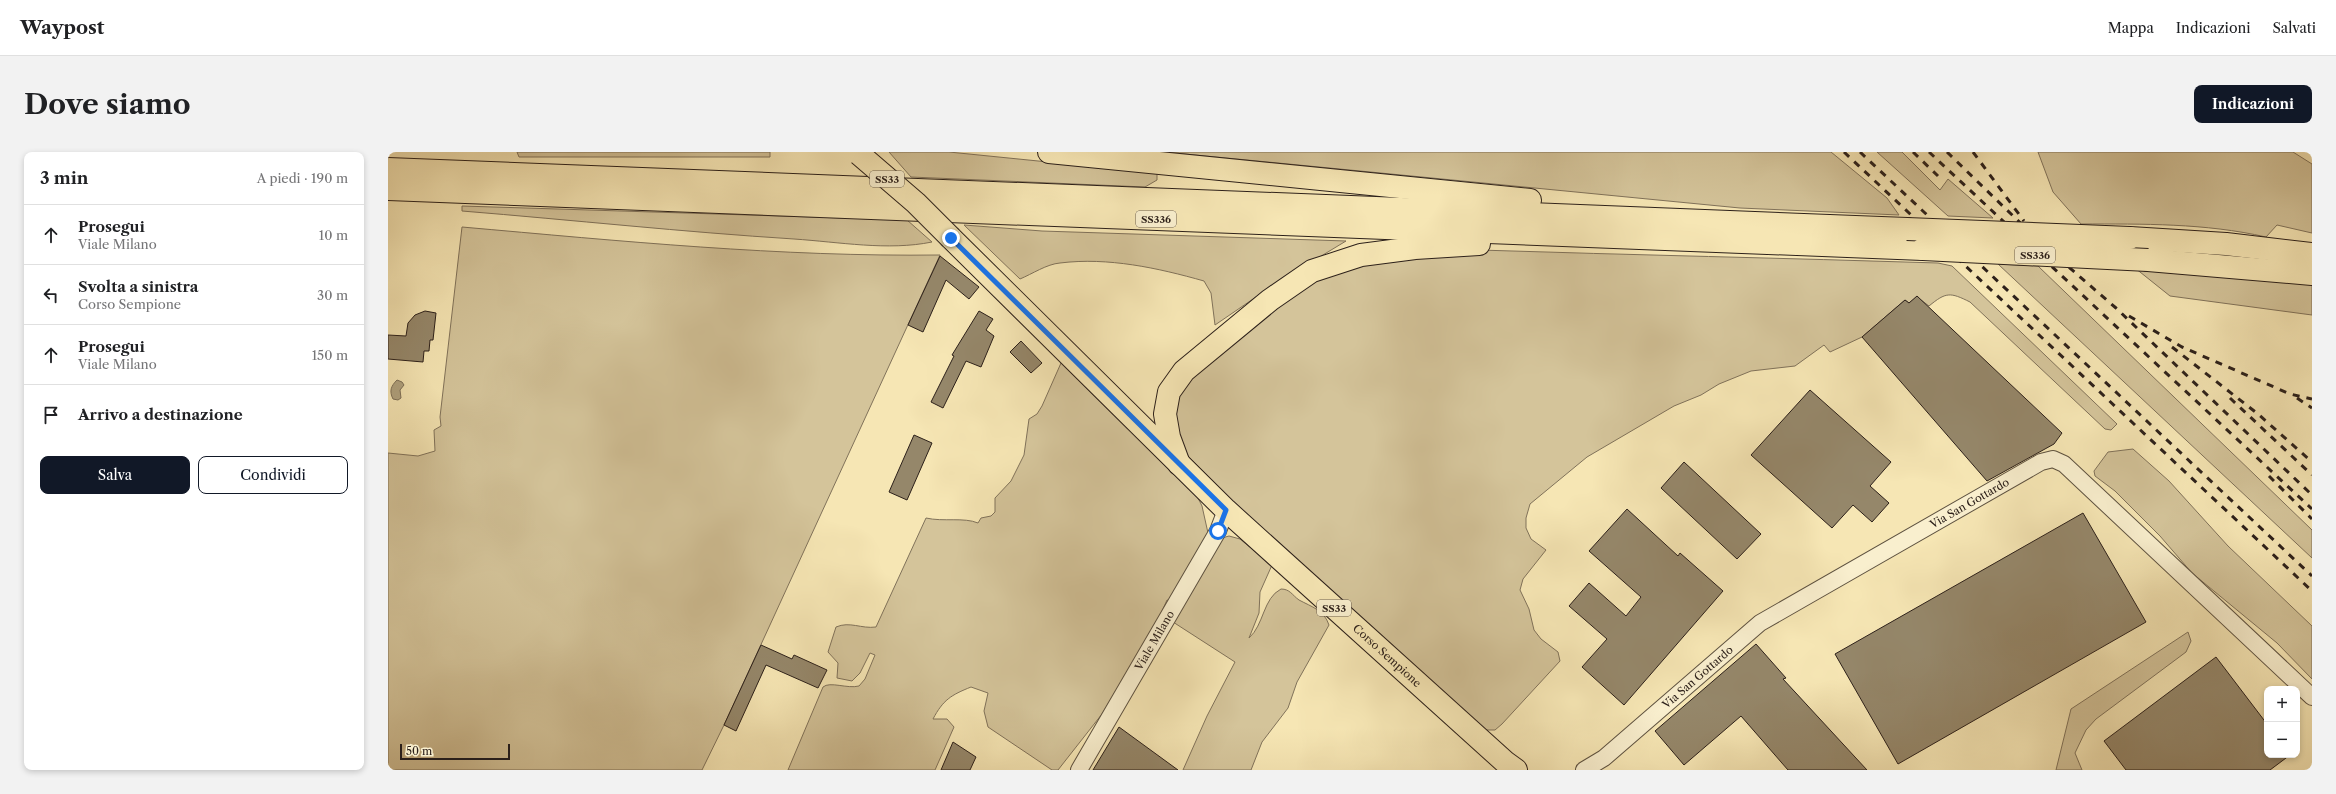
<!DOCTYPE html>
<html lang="it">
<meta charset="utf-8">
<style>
body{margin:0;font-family:"Libre Caslon Text",serif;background:#f2f2f2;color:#202124}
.controls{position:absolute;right:12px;bottom:12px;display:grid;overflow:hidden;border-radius:8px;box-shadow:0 2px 6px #0003}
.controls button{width:36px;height:36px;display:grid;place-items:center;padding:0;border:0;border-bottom:1px solid #e0e0e0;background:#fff;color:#202124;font:20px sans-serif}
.scale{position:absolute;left:12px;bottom:10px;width:110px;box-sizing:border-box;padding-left:4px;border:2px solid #2c201a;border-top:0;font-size:11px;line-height:14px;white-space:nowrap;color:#2c201a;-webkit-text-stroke:3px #f9efce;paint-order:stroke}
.stop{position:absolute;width:12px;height:12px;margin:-9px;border:3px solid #1a73e8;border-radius:50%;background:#fff}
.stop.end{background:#1a73e8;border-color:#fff;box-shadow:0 1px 4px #0008}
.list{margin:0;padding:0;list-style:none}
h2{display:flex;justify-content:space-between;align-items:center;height:52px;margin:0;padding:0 16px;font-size:17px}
h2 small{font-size:13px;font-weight:400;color:#757577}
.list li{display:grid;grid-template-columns:26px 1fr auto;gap:12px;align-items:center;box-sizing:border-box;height:60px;padding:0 16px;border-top:1px solid #e0e0e0}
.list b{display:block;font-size:15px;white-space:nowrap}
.list p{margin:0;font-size:13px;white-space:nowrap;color:#757577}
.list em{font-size:13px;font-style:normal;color:#757577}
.actions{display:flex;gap:8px;padding:12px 16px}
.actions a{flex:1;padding:9px 0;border:1px solid #111827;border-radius:8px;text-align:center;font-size:14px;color:#111827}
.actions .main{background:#111827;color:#fff}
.icon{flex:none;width:22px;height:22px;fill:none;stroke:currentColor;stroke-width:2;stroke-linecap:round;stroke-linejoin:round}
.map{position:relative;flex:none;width:1924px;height:618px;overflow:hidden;border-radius:8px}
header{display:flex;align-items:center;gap:24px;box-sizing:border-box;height:56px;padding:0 20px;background:#fff;border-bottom:1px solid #e0e0e0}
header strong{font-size:19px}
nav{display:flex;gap:22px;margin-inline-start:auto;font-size:14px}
.intro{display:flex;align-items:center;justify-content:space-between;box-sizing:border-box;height:96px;padding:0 24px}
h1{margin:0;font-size:28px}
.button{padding:10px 18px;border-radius:8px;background:#111827;color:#fff;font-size:14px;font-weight:700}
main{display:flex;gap:24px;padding:0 24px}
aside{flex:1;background:#fff;border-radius:8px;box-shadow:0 2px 6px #0003}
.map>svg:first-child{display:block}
.green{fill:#d4c49a;stroke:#80725a}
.water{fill:#b1a380;stroke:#7c6f57}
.building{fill:#95876a;stroke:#2c201a}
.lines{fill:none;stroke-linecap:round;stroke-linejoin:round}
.minor-casing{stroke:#5e5240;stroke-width:18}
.primary-casing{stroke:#2c201a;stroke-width:24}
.trunk-casing{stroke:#2c201a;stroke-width:24}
.minor{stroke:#f9efce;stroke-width:16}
.primary{stroke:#f6e6b4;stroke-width:22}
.trunk{stroke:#f6e6b4;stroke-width:22}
.rail{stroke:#2c201a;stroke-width:3;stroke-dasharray:7 7;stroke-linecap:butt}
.primary-bridge-casing{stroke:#2c201a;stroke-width:24;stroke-linecap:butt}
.trunk-bridge-casing{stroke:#2c201a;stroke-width:24;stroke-linecap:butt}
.primary-bridge{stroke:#f6e6b4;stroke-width:22}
.trunk-bridge{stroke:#f6e6b4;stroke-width:22}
.route{stroke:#1a73e8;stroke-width:5}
.labels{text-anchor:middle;stroke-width:4;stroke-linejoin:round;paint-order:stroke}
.shield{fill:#f9efce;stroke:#6a5e50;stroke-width:1}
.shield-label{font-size:10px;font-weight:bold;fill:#2c201a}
.street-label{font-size:11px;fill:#2c201a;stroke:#f9efce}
</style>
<header>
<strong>Waypost</strong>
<nav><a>Mappa</a><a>Indicazioni</a><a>Salvati</a></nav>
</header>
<div class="intro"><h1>Dove siamo</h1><a class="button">Indicazioni</a></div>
<main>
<aside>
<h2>3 min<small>A piedi · 190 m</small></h2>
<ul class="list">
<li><svg class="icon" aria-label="ahead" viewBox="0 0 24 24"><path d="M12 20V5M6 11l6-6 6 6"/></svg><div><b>Prosegui</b><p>Viale Milano</p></div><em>10 m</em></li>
<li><svg class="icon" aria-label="left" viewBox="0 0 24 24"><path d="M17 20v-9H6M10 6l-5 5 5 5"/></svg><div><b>Svolta a sinistra</b><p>Corso Sempione</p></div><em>30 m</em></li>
<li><svg class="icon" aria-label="ahead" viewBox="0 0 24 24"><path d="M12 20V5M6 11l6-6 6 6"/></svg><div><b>Prosegui</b><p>Viale Milano</p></div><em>150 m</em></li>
<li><svg class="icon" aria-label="arrive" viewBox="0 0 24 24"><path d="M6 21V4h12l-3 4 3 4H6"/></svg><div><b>Arrivo a destinazione</b></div></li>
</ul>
<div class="actions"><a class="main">Salva</a><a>Condividi</a></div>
</aside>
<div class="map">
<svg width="1924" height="618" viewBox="0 0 1924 618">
<rect width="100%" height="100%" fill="#f6e6b4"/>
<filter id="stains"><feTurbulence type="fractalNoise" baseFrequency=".005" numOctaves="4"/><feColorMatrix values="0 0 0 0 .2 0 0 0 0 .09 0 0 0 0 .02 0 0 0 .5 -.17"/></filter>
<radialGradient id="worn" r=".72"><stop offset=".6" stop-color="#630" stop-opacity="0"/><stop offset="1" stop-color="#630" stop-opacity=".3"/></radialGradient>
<!-- green -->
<g class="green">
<polygon points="129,0 382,0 382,5 131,5"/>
<polygon points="501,0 561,0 769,21 769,28 757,35 523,25"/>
<polygon points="777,0 1443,0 1499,46 1511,63 1352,56"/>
<polygon points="1489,0 1514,0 1552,38 1560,27 1605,66 1560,64"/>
<path d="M1650,0H1905L1924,12V81L1889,73L1878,85C1817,71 1755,72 1693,72L1665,40Z"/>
<path d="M74,54L519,68L544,90C500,99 451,90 406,87C295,80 185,68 74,59Z"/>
<path d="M576,73L654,79L958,89L887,132L827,173L823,141L816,129C770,116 720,105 672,111C659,112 644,122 632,127Z"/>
<path d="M74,75C233,89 392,105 552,103L336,573L314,618H0V301L30,304L47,299L46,278L53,274L52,265Z"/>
<path d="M1091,98C1244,103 1397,106 1550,111L1564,114L1729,272L1723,278L1717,277L1582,150C1562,140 1558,140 1541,154L1529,145L1521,151L1517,148L1474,185L1442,200L1436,193L1407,214L1363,219L1331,232L1313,243L1286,254L1199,305L1142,352L1138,366V376L1143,387L1158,398L1135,427L1132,438L1141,457L1146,478L1153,487L1170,500L1172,509L1114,572L1107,578H1095L855,359L793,297L784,252L791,237L922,126L974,108Z"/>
<polygon points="1610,112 1650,114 1924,378 1924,406"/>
<polygon points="1747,116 1924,131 1924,163 1782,144"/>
<path d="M673,211L810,346L814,354L820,381L783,449L779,448L771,466L714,562L670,618H664L600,575L596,559L600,541L583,535C563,543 555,548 545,567H559L566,575L547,618H400L435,535C442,529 459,537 471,534L477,527L487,503L482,501L472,521L464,529L449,526L450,511L440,500L448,475C462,469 473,477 488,475L538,366C555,370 576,365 590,371L593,366L603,364L607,360V346L623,329L636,303L641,267L649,262L654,254Z"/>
<polygon points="1745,297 1781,329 1840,394 1924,474 1924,527 1889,491 1804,421 1772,384 1727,339 1707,324 1706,319 1720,300"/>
<path d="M841,384L852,387L884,413L872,440L871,461L861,486C876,473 875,446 893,437C902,437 904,443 911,448C924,455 936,458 941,473L909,530L900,556L874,590L863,618H795L819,564L847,510L785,470L834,386Z"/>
<polygon points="1800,480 1803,489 1798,500 1708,567 1698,578 1687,601 1694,618 1668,618 1683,557"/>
</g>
<!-- water -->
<path class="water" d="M9,228L14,230L16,233L12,238L13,246L10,248L5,247C1,239 3,234 9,228Z"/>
<!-- building -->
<g class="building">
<polygon points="552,104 591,135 581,147 558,128 535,180 520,173"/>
<polygon points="1529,144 1674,281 1666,292 1599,329 1474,185 1517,148 1521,151"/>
<polygon points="37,159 48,161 45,188 42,188 41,199 36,199 35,210 0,207 0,183 18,184 20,171 27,163"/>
<polygon points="591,159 605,167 598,178 606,184 593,215 578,209 555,256 543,250 566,204 564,203"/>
<polygon points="633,189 654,211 643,221 622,200"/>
<polygon points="1422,238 1503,310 1482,334 1501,351 1484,370 1465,353 1444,376 1363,303"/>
<polygon points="526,283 544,291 519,348 501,340"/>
<polygon points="1296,310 1373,382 1349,407 1273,336"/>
<polygon points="1239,357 1290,404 1292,401 1335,439 1236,553 1194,515 1219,487 1181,454 1201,431 1238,464 1253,445 1201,399"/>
<polygon points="1695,361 1758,470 1510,612 1447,502"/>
<polygon points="1368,492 1398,526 1395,527 1479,618 1400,618 1353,564 1296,613 1267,579"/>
<polygon points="373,493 404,507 406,503 439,518 430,536 378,513 348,579 336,573"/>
<polygon points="1828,505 1879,572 1879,603 1902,603 1882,618 1738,618 1716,589"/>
<polygon points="731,575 790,618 705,618"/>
<polygon points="565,590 588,605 582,618 553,618"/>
</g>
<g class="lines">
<!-- minor casing -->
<g class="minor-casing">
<g id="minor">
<path id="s1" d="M691,618L830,379L838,358"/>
<path id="s2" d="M1196,618L1216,606L1372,471L1653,310L1665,307L1676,312L1924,545"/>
</g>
</g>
<!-- primary casing -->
<g class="primary-casing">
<g id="primary">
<path id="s3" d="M563,86L838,358L1117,610L1128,618"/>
</g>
</g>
<!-- trunk casing -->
<g class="trunk-casing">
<g id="trunk">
<polyline points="661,0 1142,48"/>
<polyline points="0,17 1519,77"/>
<polyline points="0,37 1535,97"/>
<polyline points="1742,86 1838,92 1924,102"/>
<polyline points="1760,108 1924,122"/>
<polyline points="791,312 781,285 777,262 781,240 796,219 882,148 924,119 973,103 1027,96 1091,92"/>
</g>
</g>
<!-- minor -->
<use href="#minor" class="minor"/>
<!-- primary -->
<use href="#primary" class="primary"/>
<!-- trunk -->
<use href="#trunk" class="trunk"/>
<!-- rail -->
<g class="rail">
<polyline points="1456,0 1924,439"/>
<polyline points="1472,0 1924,424"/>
<polyline points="1525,0 1550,24"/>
<polyline points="1541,0 1924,357"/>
<polyline points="1559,0 1653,91 1728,156 1924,343"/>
<polyline points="1585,0 1636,69"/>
<polyline points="1741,164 1794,195 1902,242 1924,247"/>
<polyline points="1784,195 1870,262 1924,310"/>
<polyline points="1842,246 1924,323"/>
<polyline points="1909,246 1924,256"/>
<polyline points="1881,324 1924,367"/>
</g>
<!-- primary-bridge casing -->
<g class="primary-bridge-casing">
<polyline id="primary-bridge" points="471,2 528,51 563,86"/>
</g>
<!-- trunk-bridge casing -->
<g class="trunk-bridge-casing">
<g id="trunk-bridge">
<polyline points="1519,77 1742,86"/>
<polyline points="1535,97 1760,108"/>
</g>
</g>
<!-- primary-bridge -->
<use href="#primary-bridge" class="primary-bridge"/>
<!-- trunk-bridge -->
<use href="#trunk-bridge" class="trunk-bridge"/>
</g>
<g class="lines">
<!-- route -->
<polyline class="route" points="563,86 838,358 830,379"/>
</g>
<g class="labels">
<!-- shield labels -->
<g class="shield">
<rect x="482" y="19" width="34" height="16" rx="3"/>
<rect x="748" y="59" width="40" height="16" rx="3"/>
<rect x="1627" y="95" width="40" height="16" rx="3"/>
<rect x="929" y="448" width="34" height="16" rx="3"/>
</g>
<g class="shield-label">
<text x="499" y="31">SS33</text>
<text x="768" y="71">SS336</text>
<text x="1647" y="107">SS336</text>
<text x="946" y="460">SS33</text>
</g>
<!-- street labels -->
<g class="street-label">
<text dy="4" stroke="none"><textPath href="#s2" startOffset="471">Via San Gottardo</textPath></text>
<text dy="4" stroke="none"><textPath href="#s1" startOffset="150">Viale Milano</textPath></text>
<text dy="4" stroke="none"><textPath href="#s3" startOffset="604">Corso Sempione</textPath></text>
<text dy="4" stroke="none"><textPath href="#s2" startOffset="147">Via San Gottardo</textPath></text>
</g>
</g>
<rect width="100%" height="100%" filter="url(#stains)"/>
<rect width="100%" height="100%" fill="url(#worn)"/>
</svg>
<div class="controls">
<button>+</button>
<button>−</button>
</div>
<div class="scale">50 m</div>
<div class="stop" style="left:830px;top:379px"></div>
<div class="stop end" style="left:563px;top:86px"></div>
</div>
</main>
